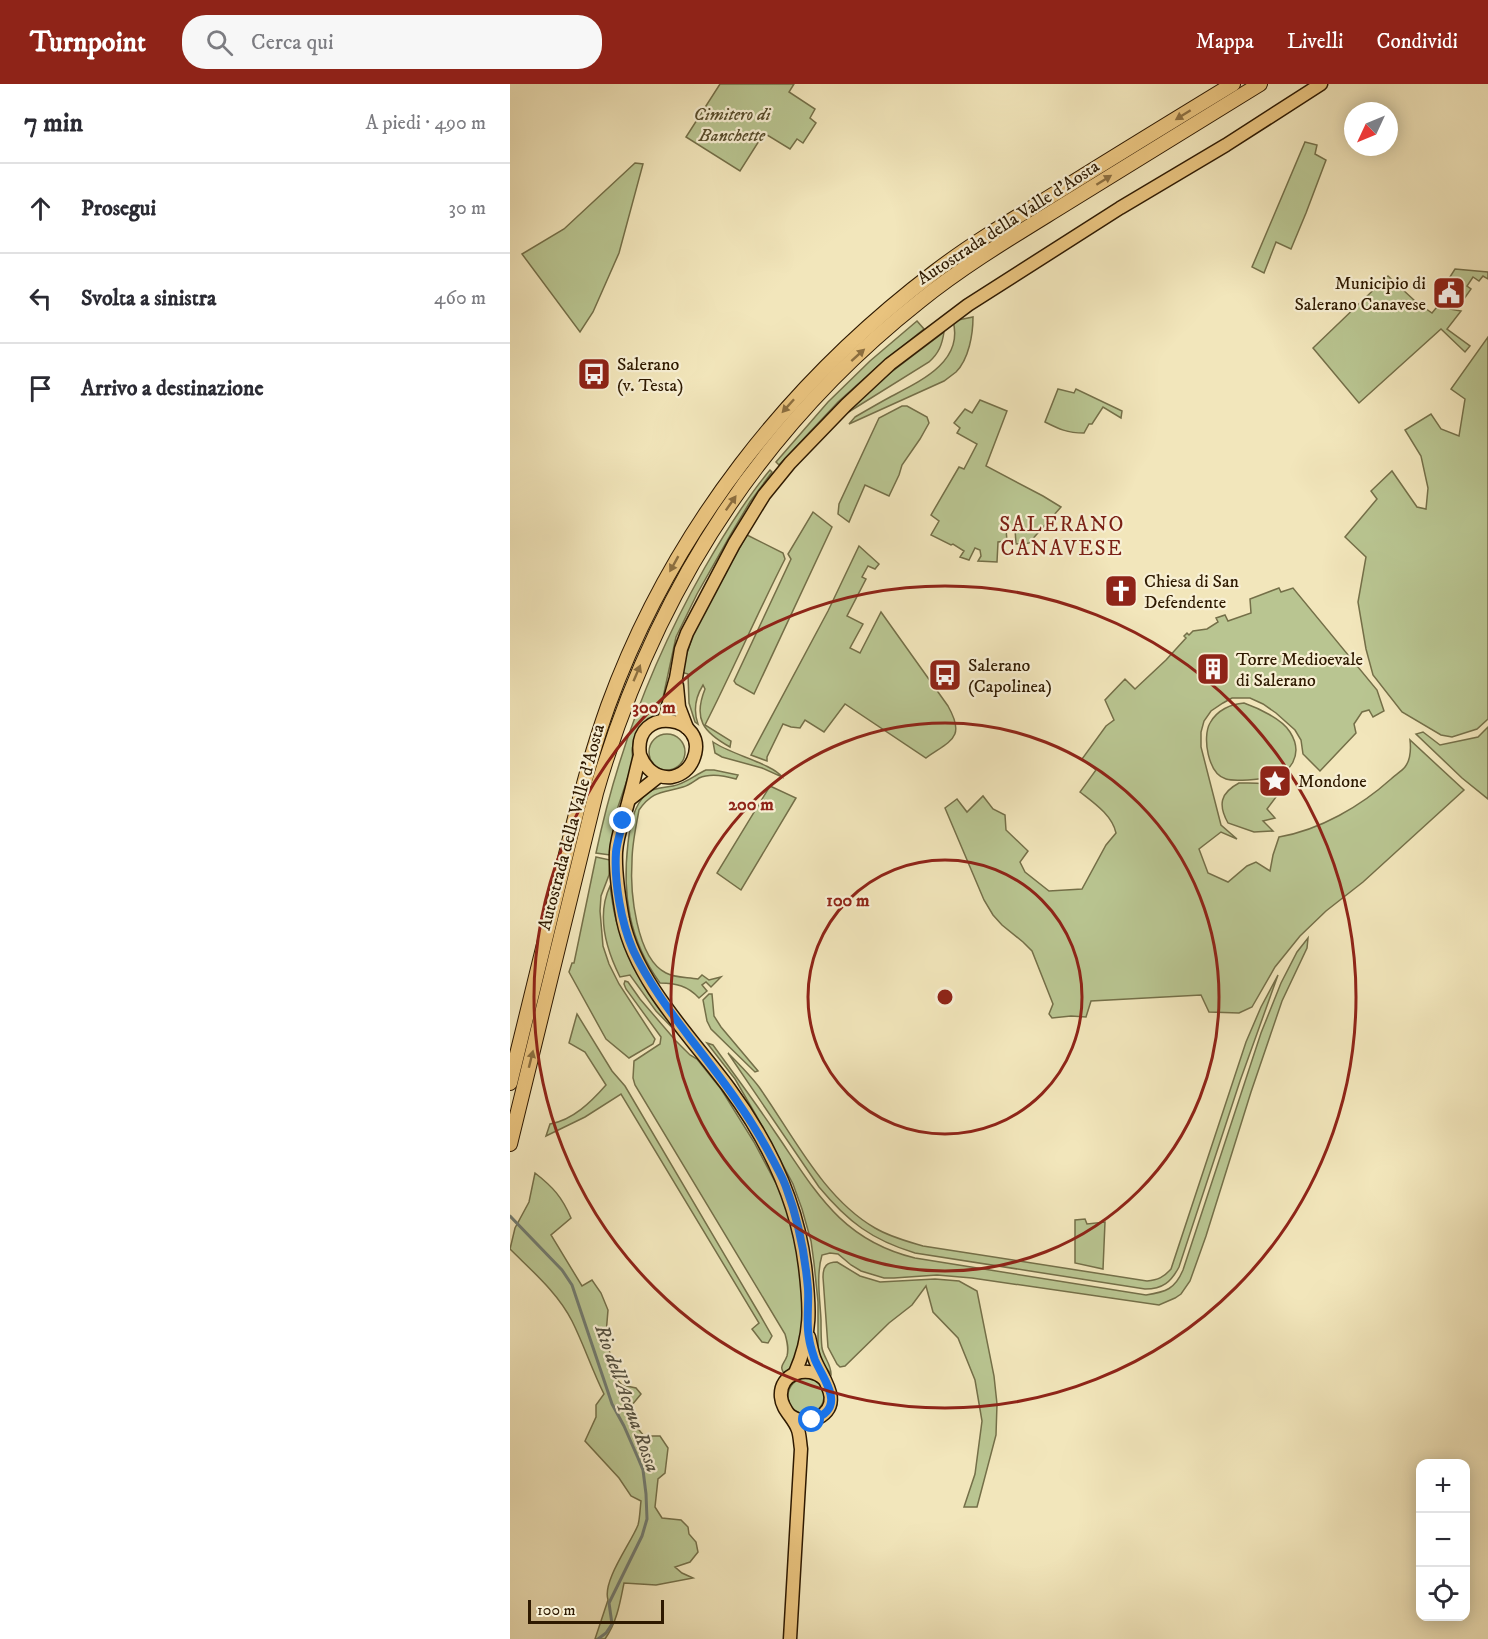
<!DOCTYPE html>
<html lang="it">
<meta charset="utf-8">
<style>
body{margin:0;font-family:"IM FELL DW Pica",serif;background:#f7f7f7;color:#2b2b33}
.controls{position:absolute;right:18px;bottom:18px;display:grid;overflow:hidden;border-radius:12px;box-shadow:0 3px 15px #0003}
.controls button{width:54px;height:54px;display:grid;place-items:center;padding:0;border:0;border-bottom:2px solid #e1e1e2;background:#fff;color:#2b2b33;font:30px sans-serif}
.compass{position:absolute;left:834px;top:18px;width:54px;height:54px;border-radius:50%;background:#fff;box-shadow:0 3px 15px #0003;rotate:226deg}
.scale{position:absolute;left:18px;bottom:15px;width:136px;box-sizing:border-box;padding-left:6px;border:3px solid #2e1900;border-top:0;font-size:16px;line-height:21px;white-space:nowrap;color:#2e1900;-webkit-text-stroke:4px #f7efd3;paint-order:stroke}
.stop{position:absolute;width:18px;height:18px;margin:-14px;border:4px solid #1a73e8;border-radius:50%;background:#fff}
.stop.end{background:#1a73e8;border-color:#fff;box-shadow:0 2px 6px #0008}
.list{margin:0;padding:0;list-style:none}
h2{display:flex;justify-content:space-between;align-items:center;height:78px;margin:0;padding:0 24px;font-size:26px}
h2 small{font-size:20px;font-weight:400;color:#7c7c81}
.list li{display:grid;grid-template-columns:39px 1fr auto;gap:18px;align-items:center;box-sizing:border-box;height:90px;padding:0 24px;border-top:2px solid #e1e1e2}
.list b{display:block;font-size:22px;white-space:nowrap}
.list em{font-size:20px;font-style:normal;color:#7c7c81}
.icon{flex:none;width:33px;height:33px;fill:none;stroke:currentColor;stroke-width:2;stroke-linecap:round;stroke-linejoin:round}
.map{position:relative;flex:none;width:978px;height:1555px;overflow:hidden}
header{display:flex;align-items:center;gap:36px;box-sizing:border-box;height:84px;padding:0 30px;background:#8f2418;color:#fff}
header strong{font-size:28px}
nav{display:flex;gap:33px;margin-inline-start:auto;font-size:21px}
.search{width:420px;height:54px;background:#f7f7f7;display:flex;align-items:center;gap:15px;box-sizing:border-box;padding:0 21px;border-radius:24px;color:#7c7c81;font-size:22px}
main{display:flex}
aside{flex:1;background:#fff}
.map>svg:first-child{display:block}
.green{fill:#b9c591;stroke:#746f48;stroke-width:1.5}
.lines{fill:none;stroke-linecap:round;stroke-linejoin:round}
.stream{stroke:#727b70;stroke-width:3}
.major-casing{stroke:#2e1900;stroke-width:15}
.highway-casing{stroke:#2e1900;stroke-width:16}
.major{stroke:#e9c37e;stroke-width:12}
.highway{stroke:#e9c37e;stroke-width:14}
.oneway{fill:#8c6e3f}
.route{stroke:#1a73e8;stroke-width:8}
.ring{fill:none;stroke:#8f2418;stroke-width:3}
.labels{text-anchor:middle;stroke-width:4.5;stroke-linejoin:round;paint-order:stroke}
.park-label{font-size:18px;font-style:italic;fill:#584d2c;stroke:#f7efd3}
.street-label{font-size:18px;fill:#2e1900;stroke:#f7efd3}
.poi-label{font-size:18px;fill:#2e1900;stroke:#f7efd3;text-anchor:start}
.water-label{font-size:20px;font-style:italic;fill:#565241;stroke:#f7efd3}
.quarter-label{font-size:21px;letter-spacing:1.5px;fill:#7a1f14;stroke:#f7efd3}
.centre{fill:#8f2418;stroke:#f7efd3;stroke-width:3}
.ring-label{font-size:18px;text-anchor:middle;font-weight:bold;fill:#8f2418;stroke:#f7efd3;stroke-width:4.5;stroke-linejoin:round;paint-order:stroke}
</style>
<header>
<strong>Turnpoint</strong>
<div class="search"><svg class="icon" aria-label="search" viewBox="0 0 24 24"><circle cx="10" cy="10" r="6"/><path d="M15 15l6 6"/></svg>Cerca qui</div>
<nav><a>Mappa</a><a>Livelli</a><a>Condividi</a></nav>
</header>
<main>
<aside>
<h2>7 min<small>A piedi · 490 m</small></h2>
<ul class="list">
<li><svg class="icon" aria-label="ahead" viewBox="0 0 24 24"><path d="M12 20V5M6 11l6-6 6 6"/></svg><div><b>Prosegui</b></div><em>30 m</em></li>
<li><svg class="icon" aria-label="left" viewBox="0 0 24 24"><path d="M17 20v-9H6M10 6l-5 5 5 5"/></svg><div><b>Svolta a sinistra</b></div><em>460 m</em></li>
<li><svg class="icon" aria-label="arrive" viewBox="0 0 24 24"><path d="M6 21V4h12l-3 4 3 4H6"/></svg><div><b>Arrivo a destinazione</b></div></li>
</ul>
</aside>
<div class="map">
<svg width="978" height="1555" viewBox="0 0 978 1555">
<rect width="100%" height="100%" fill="#f2e6bb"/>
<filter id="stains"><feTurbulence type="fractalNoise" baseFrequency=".00333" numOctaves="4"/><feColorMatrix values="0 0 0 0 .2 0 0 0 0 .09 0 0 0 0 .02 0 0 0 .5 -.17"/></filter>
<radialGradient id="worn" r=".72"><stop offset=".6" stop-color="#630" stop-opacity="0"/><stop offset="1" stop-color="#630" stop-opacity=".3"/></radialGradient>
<!-- green -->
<g class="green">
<polygon points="210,0 284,0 279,8 305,25 300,34 306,39 293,59 287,55 280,65 254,49 230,87 176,53"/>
<polygon points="795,58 807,61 805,70 816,76 796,129 781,165 766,158 754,189 742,183"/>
<polygon points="125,79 133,80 109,169 83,228 70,248 12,170 54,145"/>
<polygon points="945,185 978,188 978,195 973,192 969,197 963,193 957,202 961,205 954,215 949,203 938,196"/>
<polygon points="878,192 905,217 922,229 931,218 940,225 951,227 937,245 960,262 955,268 931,245 849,319 803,264"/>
<path d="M463,233C463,250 459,275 446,288C442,291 438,294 434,297L339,340L345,333C357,326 369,319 382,312C411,297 454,277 443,237Z"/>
<polygon points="407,237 414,245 367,283 328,318 269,381 266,378 318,318 360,277"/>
<path d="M434,248C432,261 429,269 419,278L337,329L363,302Z"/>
<polygon points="978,253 978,635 967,645 942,653 931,651 892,628 863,591 856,565 848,518 856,473 835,453 867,415 861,407 882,387 907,423 916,425 918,404 911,372 895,346 921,330 931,345 949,352 955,315 941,305"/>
<path d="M548,305L564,309L566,305L612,327L611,334L593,323L582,340H579L574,349C557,349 549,345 535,338Z"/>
<polygon points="470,316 497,327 476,382 533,412 551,423 519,459 506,460 505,445 496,445 497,457 488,458 487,478 468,477 471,472 470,466 465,464 459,476 450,473 454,467 443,460 441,461 421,451 429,437 421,431 449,383 454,385 467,360 447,349 450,344 444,339 455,325 462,329"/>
<polygon points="392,322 397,322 417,333 419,339 410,355 392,381 389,391 379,412 355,401 339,438 328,430 329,420 369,334"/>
<path d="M260,386L262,388L240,418L221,450L187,510L166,553L151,623L130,645L124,655L122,666L123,678L107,726L100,771L86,769C107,669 144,573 194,485C214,450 235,416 260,386Z"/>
<polygon points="303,428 322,443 244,610 226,600 224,597 281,475 278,470"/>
<path d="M237,451L273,469L275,475C247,530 223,586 195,641L221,657L220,663C193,648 183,635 195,605L193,601C185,614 183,626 188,640L185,638L179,619L178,590L171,588L183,550L222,477Z"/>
<path d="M349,462L369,480L365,485L358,482L352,493L356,495L337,532L353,540L340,564L350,569L371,528L438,622C456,654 441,656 416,674L335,620L314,648L295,636L290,644L281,643L273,640L257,673V677L241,671L318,527Z"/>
<path d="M769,504L771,508L783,504L867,606L874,627L863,633L859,626L852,628L844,640L846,649L810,687L793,670L791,656L785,646L766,629L753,620L740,614H722L713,619L701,627L694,637L691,648V663L711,741L727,755L711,748L689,765L698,789L718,798L737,782L746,778L760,787L763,771L769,753C810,746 851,722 881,695C885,691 892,687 895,683C901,675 901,665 900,656L954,706L853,798L816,827L790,852L765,883L742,923L729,929L699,928L691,911L581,917L576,933L561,932L542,934L539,930L543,920L522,867L513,858L492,841L483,831L474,816L435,724L447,715L457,728L473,712L483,725L495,731L496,746L518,767L510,778L515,788L539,807L572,805L596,761L606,749C602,731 584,719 570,708L586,686L572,675L596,642L604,636L595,616L615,595L625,605L656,576L676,554L674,552L677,549L679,551L683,547L697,545L708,538L706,534L715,531L718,537L741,529L740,515Z"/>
<path d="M734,619C748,624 772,635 780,648C794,670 781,692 757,694C746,695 726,698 716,695C698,690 692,653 700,639C707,626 721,620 734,619Z"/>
<polygon points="978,643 978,715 952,694 906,650 913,648 930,661 968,653"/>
<circle cx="157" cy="668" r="18"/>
<path d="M203,658C220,670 263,680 272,693L252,684L212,673L205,669Z"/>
<path d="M196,686H204L228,691L226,695C216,692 200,689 189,694C184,697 180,701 173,703C153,709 143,706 129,726C126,743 122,760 122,777C120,807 126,874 156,889C165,894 178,893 188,895L192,891L199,896L211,893L201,903L196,898L192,901L197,907L189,914C178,902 166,899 150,899C119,856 112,811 118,759C120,742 123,722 137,709C144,703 154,704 163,702C175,700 185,691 196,686Z"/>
<path d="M729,699C742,699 761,697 769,709L757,725L765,734L753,737L763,747L744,748L718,739C708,721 710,709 729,699Z"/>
<polygon points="260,702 286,714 231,806 207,789"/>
<polygon points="86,773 100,776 99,791 91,812 90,827 93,862 99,880 109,900 145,955 143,960 119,974 96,955 59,888 62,879 64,879"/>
<path d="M100,802C102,814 103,827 107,839C120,886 149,921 178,960L146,927L120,891L110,893C96,865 86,832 100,802Z"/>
<path d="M798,854L797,864L772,917L741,1008L696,1152L680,1197L671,1210L665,1214L649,1221L462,1194L427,1191L384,1194H374L351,1187L341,1181L328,1170L320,1169L312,1171C306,1191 310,1215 311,1236C311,1246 311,1256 312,1264C314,1274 321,1280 321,1290L313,1280L308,1266V1218L304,1179L301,1157L292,1125L283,1100L246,1031L225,995L197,959L203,961C224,990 245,1018 265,1048C305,1106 330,1156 405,1174L636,1211C656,1208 665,1205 673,1186L751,949L771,899L787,868Z"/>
<path d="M768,891L730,997L669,1183C661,1198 653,1205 635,1205L405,1169C362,1156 338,1138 309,1103L218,969C229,980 240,991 249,1003C283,1051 313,1114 365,1144C380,1153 396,1157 413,1162L637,1197C648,1196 654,1193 661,1185L736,958L751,923Z"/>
<path d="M115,897L118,898L130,915L166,957L180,971L187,975L211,1005L244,1058L270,1107L280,1134L291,1183L295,1245L284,1282L275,1291C268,1281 274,1281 277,1272C279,1264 277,1257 275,1250L125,1001L123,994L124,977L150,960L151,953L116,905L114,900Z"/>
<polygon points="199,910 202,910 204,932 211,943 248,987 245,988 201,945 197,937 193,916"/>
<path d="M67,930L102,987L115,1002L250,1231L262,1252L258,1259L252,1258L242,1245L249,1239L111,1010L75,1033L36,1052L40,1040C63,1036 81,1018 96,1001L75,968L59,959Z"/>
<path d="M25,1089C43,1103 52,1113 61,1134L41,1151L72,1202L82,1196L91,1209L98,1226L96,1250L100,1270V1288L112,1301L126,1304L131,1310L117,1327L125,1341L134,1352H150L158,1364L155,1389L148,1395L145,1423L152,1434L171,1436L178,1443L179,1450L186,1458L188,1468L180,1478L165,1483L172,1489L183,1494L146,1501L114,1499C110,1519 107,1538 95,1555H85L98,1516C92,1497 121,1459 128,1441C130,1434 130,1424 131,1417L121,1412L109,1394L75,1357L86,1333V1321L94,1310C82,1286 74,1261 62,1237C48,1209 22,1187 0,1165L5,1144L19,1118Z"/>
<polygon points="575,1135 577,1140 595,1138 593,1185 565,1179 565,1136"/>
<path d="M327,1178L350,1192L370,1198L425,1195L449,1197L467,1207L484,1292L487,1320L486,1351L467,1423H454L465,1390L472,1337L465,1296L448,1254L423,1228L416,1202L402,1221L379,1239L335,1282L330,1283L327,1280L318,1263L313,1193C313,1182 317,1178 327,1178Z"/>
<circle cx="296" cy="1312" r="18"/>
</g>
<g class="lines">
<!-- stream -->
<polyline class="stream" points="0,1132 52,1186 62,1201 102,1320 114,1342 128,1374 133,1386 136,1410 137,1435 132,1452 99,1519 102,1540 96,1549 88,1555"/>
<!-- major casing -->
<g class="major-casing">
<g id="major">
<polyline points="167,602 169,623 177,644"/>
<polyline points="154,636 166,594 171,565 177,549 224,460 254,411 280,379 336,321 380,280 458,221 610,124 716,61 811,0"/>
<path d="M130,671C135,684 146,695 162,693C171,691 179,685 183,676C202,631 122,619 130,671C126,686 123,701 119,715C115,732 107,750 106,768C105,790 109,814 113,836C126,898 182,954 219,1004C258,1057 287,1117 295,1182C300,1223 302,1250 285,1289"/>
<polyline points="120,715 149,692"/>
<path d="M281,1332C289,1337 298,1339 308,1334C335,1319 312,1294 305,1276C302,1269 301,1261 299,1253"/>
<path d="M280,1555L291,1365C290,1359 290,1352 288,1346C284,1334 272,1326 271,1313C269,1289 298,1280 314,1295"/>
</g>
</g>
<!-- highway casing -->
<g class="highway-casing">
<g id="highway">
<path d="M0,999C16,934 32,869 48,803C63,742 77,681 98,622C162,447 278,299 426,187C464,158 505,134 546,109C605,72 664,36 723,0"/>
<path d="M0,1060L86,709C143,512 248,345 410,217C456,180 507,150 557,119C621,79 686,40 750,0"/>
</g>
</g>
<!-- major -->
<use href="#major" class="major"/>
<!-- highway -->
<use href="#highway" class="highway"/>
</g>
<!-- one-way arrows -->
<defs><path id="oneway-solid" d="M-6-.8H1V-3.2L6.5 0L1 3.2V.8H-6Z" transform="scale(1.5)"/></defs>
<g class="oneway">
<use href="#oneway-solid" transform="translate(673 31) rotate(148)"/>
<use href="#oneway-solid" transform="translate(594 96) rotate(-32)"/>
<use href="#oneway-solid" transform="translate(348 271) rotate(-42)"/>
<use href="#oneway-solid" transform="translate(278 322) rotate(132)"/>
<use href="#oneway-solid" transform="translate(221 419) rotate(-55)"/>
<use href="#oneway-solid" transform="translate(164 480) rotate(119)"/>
<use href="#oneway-solid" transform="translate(127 589) rotate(-67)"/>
<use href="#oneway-solid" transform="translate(21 975) rotate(-76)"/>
</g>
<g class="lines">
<!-- route -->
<path class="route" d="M113,737C111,747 107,758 106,768C104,798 111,838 123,866C138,898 159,926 180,954C211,994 241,1033 264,1078C268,1086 273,1094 276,1103C288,1135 295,1170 298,1205C299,1220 296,1240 299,1254C300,1262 303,1270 305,1276C314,1297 338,1324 302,1336"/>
</g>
<!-- distance rings -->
<g class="ring">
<circle cx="435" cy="913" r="137"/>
<circle cx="435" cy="913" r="274"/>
<circle cx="435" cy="913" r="411"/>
</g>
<!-- icons -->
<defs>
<g id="civic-square" transform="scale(1.725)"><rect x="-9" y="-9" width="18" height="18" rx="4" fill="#8f2418" stroke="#f7efd3"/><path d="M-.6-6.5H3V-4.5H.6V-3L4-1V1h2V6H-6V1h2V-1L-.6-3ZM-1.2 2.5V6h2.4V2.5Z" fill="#fff"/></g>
<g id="bus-square" transform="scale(1.725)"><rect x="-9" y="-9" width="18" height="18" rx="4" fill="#8f2418" stroke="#f7efd3"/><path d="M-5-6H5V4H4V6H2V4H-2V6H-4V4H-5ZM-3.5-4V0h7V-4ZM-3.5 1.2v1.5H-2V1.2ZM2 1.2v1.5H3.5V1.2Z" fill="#fff"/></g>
<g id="church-square" transform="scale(1.725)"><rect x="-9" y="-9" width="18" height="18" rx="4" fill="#8f2418" stroke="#f7efd3"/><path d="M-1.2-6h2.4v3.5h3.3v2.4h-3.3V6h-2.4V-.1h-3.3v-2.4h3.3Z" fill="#fff"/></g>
<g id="building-square" transform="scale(1.725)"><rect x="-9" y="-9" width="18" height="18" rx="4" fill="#8f2418" stroke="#f7efd3"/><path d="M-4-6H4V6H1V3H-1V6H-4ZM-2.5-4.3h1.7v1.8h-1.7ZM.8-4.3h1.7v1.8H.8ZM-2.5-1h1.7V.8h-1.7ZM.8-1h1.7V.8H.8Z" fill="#fff"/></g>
<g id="sight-square" transform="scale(1.725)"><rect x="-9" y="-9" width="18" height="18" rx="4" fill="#8f2418" stroke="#f7efd3"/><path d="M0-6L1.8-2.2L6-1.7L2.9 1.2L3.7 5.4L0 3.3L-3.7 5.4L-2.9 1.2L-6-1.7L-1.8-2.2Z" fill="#fff"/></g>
</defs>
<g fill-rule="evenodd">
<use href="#civic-square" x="939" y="209"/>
<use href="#bus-square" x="84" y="290"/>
<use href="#church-square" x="611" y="507"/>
<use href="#building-square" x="703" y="585"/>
<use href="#bus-square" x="435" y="591"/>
<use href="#sight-square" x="765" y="697"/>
</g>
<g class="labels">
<!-- park labels -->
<g class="park-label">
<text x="222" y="36">Cimitero di<tspan x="222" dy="21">Banchette</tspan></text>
</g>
<!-- street labels -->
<g class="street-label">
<text transform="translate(498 138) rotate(-33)" y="6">Autostrada della Valle d'Aosta</text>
<text transform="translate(61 743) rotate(-75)" y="6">Autostrada della Valle d'Aosta</text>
</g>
<!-- poi labels -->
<g class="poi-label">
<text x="916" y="205" text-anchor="end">Municipio di<tspan x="916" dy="21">Salerano Canavese</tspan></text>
<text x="107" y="286">Salerano<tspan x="107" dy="21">(v. Testa)</tspan></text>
<text x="634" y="503">Chiesa di San<tspan x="634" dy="21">Defendente</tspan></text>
<text x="726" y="581">Torre Medioevale<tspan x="726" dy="21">di Salerano</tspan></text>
<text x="458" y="587">Salerano<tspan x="458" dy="21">(Capolinea)</tspan></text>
<text x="788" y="703">Mondone</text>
</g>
<!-- water labels -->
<g class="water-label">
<text transform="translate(118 1314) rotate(70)" y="7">Rio dell'Acqua Rossa</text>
</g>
<!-- quarter labels -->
<g class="quarter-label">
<text x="552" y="447">SALERANO<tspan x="552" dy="24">CANAVESE</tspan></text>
</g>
</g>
<circle cx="435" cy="913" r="9" class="centre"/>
<g class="ring-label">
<text x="144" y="629">300 m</text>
<text x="241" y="726">200 m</text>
<text x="338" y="822">100 m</text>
</g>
<rect width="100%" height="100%" filter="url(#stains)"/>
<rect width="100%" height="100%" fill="url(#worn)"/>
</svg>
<div class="controls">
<button>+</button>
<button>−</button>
<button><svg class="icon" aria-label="locate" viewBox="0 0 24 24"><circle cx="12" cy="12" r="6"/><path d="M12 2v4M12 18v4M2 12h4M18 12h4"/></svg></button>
</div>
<svg class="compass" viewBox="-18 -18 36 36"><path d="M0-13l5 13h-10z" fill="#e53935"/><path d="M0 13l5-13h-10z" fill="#7c7c81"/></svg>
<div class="scale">100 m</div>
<div class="stop" style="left:302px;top:1336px"></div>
<div class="stop end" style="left:113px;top:737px"></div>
</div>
</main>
